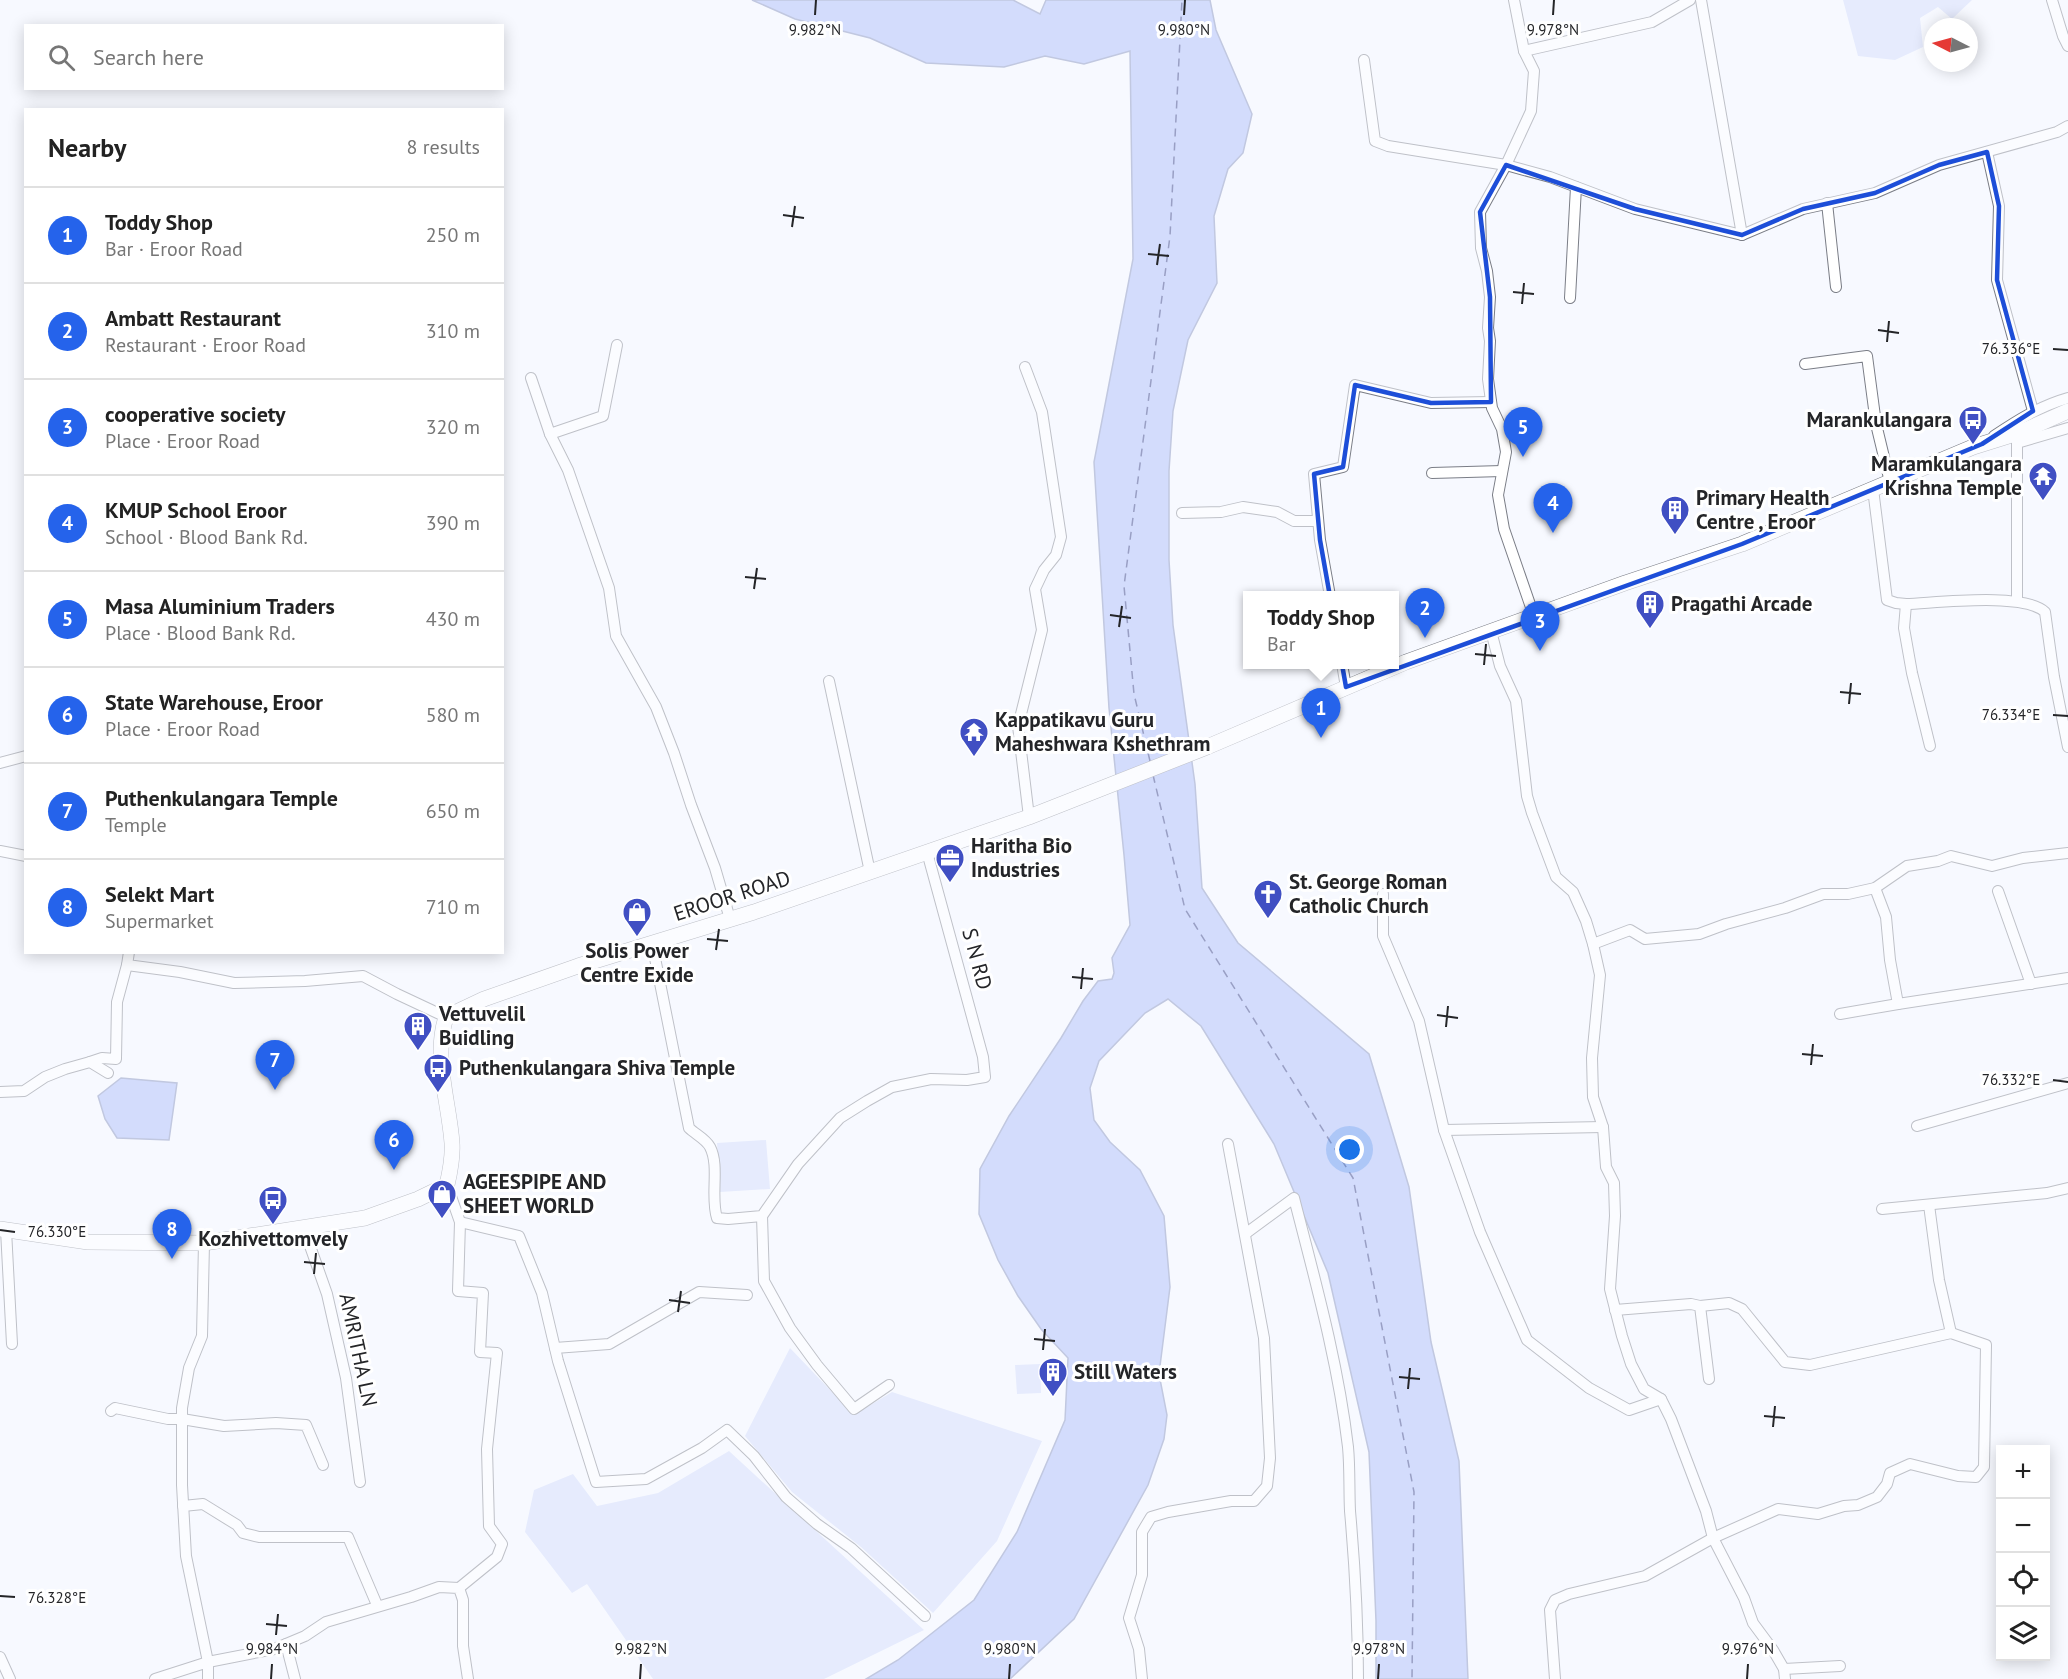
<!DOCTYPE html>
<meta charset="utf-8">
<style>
body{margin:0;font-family:"PT Sans",sans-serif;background:#f6f6f6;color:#222}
.controls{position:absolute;right:18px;bottom:18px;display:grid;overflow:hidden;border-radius:0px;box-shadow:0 3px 15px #0003}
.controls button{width:54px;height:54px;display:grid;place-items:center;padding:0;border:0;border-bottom:2px solid #e0e0e0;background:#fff;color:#222;font:30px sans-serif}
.compass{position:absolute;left:1924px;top:18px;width:54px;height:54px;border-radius:50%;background:#fff;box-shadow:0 3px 15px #0003;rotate:276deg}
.you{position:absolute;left:1350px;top:1150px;width:21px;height:21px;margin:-15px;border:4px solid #fff;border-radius:50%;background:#1a73e8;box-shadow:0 0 0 9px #1a73e833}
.badge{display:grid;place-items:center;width:39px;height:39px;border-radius:50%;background:#2563eb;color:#fff;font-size:20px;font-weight:700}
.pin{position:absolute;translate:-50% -50px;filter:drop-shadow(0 2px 3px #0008)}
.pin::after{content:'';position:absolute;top:32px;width:21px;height:18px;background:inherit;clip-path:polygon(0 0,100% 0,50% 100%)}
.popup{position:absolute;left:1243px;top:591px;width:156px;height:78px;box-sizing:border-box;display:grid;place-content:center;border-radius:0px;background:#fff;filter:drop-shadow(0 2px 4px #0005);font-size:20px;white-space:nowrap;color:#767676}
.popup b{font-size:22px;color:#222}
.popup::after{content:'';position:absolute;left:50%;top:100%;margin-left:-12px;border:12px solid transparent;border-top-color:#fff}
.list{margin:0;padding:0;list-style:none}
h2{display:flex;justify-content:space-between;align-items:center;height:78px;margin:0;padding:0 24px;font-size:26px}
h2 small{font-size:20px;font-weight:400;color:#767676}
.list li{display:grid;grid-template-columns:39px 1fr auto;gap:18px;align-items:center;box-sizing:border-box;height:96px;padding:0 24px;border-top:2px solid #e0e0e0}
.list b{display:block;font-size:22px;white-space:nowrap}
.list p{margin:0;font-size:20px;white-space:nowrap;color:#767676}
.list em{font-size:20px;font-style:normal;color:#767676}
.icon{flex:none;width:33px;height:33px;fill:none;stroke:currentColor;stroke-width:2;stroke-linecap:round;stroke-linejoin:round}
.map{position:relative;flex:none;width:2068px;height:1679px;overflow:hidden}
.search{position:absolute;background:#fff;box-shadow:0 3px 15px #0003;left:24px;top:24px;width:480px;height:66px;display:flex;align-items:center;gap:15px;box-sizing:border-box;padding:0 21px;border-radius:0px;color:#767676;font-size:22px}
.panel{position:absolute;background:#fff;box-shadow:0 3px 15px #0003;left:24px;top:108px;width:480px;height:846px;border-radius:0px}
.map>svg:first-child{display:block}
.green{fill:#d0dafa}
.water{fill:#a6b8f9;stroke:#7f8cba;stroke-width:1.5}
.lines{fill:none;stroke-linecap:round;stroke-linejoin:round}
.ferry{stroke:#27327c;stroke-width:1.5;stroke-dasharray:8 6;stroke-linecap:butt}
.street-casing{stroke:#7a7d86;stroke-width:12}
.secondary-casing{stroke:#7a7d86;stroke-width:16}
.street{stroke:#fff;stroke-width:10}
.secondary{stroke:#fff;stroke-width:15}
.marked{fill:none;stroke:#1d4ed8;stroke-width:4.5;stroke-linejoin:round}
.ticks{fill:none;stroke:#242528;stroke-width:2}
.labels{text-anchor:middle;stroke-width:6;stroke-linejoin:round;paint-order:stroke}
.poi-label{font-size:21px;font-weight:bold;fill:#242528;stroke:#fff;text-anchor:start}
.street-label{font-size:21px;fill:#242528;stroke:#fff}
.ticks-label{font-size:15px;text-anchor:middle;fill:#242528;stroke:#fff;stroke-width:6;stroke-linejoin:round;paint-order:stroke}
</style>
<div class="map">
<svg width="2068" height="1679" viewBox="0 0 2068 1679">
<rect width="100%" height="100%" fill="#f7f9ff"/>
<!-- green -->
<g class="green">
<polygon points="1843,0 1972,0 1952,19 1938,7 1920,18 1923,47 1895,60 1858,56"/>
<polygon points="766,1140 770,1189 720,1192 717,1143"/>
<polygon points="790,1348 854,1415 892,1392 1042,1441 997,1541 933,1613 861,1547 792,1492 745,1436"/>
<polygon points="1040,1364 1041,1393 1017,1394 1015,1365"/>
<polygon points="729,1451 924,1630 824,1679 653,1679 587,1584 572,1593 525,1532 534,1490 573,1474 597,1506 658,1493"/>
</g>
<!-- water -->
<g class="water">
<polygon points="752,0 1013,0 1040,14 1046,0 1210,0 1216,30 1252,114 1243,153 1228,169 1214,216 1217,283 1188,340 1173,411 1169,471 1169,560 1173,625 1195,784 1202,888 1238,943 1369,1054 1409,1187 1431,1342 1459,1461 1468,1679 1376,1679 1376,1621 1369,1452 1328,1273 1274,1144 1201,1026 1168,999 1145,1013 1099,1061 1090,1088 1094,1120 1110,1142 1140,1170 1164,1216 1170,1287 1159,1374 1167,1415 1164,1439 1148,1485 1074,1619 1010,1679 866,1679 898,1660 974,1600 1017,1532 1065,1420 1068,1358 1041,1329 1018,1296 998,1260 979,1214 980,1169 1009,1116 1061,1038 1083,1001 1098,981 1112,979 1114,973 1112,958 1130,925 1124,855 1109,708 1094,462 1133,259 1130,51 1084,64 1045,56 1004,67 926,63 870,38 795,19"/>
<polygon points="121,1078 177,1083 169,1140 117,1138 105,1119 98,1096"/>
</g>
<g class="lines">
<!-- ferry -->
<g class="ferry">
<polyline points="1150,761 1134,694 1124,586 1170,236 1182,0"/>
<polyline points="1153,775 1185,909 1353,1178 1414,1492 1412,1679"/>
</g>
<!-- street casing -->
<g class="street-casing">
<g id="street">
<polyline points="1514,0 1524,51 1534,71 1531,111 1506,165 1480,212 1481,248 1487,271 1490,297 1488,328 1490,341 1488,379 1492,408 1502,429 1506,452 1498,495 1504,529 1534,616"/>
<polyline points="2052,0 2063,36 2068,46"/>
<polyline points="1524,51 1652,22 1690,0"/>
<polyline points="1364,60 1375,141 1388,146 1506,165 1550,177 1635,209 1742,235 1701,0"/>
<polyline points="1987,152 1999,206 1997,280 2033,411"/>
<polyline points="1827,203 1836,287"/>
<polyline points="1742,235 1803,209 1875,193 1939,165 2057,132 2068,126"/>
<polyline points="1570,298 1576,187"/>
<polyline points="1805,364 1867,356 1876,424 1890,482"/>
<polyline points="1025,367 1042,412 1061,537 1056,555 1044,570 1035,589 1042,630 1018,726 1029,817"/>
<polyline points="531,378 550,434 568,470 609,588 616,636 656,707 674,753 691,805 715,868 730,919"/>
<polyline points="550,434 603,416 617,345"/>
<path d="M1994,436C2018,420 2040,406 2068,398"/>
<polyline points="1432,473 1502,471"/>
<path d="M1873,489L1887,600L1896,603L1906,604C1936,603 2024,592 2045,612L2054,677L2068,747"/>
<polyline points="1182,513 1221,512 1243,507 1277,512 1294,521 1318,521"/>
<polyline points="1330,596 1320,540 1314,474 1343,467 1355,385 1431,403 1491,402"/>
<polyline points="2017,601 2017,443 2068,428"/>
<polyline points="1906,604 1904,628 1912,673 1930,746"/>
<polyline points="1491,631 1500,666 1516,701 1527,796 1532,813 1556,877 1573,892 1586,921 1593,944 1600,975 1592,1058 1593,1097 1603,1127 1606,1167 1614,1183 1615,1216 1610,1289 1622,1336 1631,1364 1644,1389 1661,1399 1671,1419 1706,1511 1713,1538 1744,1598 1753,1623 1773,1650 1784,1669 1785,1679"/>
<polyline points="1342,664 1346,687"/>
<polyline points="829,681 870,872"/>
<polyline points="0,763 26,756"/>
<polyline points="0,851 26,856"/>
<polyline points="1875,888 1886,917 1890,960 1898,1004 2068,978"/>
<polyline points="1998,891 2031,984"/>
<polyline points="1383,894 1383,936 1419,1021 1444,1130 1480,1232 1527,1340 1589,1388 1629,1410 1661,1399"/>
<path d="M652,943L689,1128C695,1134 706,1139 710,1147C720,1166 710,1197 717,1218L728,1219L762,1216L798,1164L840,1118L867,1101L892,1087L931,1079L967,1080L985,1077L983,1057L927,852"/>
<polyline points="1593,944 1630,930 1645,939 1699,934 1726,924 1785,908 1823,894 1848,894 1875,888 1907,866 1938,861 1951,856 1992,866 2023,858 2068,853"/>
<polyline points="129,952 127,965 180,972 234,983 305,981 363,976 397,994 446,1017"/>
<polyline points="1840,1014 1898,1004"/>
<polyline points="90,1062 102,1058 116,1059 117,1002 127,965"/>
<polyline points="0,1092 24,1091 45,1077 65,1069 90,1062 108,1073"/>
<polyline points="1917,1126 2068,1083"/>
<polyline points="1444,1130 1603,1127"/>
<polyline points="447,1185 460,1222 519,1236 542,1293 558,1361 596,1482 646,1479 702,1448 727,1430 754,1456 786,1497 817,1524 851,1548 925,1616"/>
<polyline points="1929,1205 1939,1280 1951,1333"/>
<polyline points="1882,1209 2047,1193 2068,1188"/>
<polyline points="762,1216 764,1281 790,1328 817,1365 854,1409 889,1385"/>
<polyline points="304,1229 327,1294 346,1378 360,1482"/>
<polyline points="6,1230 12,1344"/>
<path d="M1245,1234L1294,1198C1315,1280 1338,1362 1348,1447C1350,1468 1349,1490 1350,1511C1355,1567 1358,1622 1358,1679"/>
<polyline points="204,1243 202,1336 189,1368 182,1408 182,1485 186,1556 208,1662 274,1649 305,1636 326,1622 411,1597 439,1587 459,1588 463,1600 463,1646 468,1679"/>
<polyline points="1615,1310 1691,1304 1700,1306 1709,1379"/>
<polyline points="555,1348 609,1344 699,1292 747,1295"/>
<polyline points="111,1411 115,1408 168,1419 182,1419 224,1426 276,1423 306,1425 323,1465"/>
<polyline points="183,1506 203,1504 237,1525 243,1533 259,1537 348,1537 377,1605"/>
<polyline points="459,1588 497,1557 502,1544 489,1526 487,1449 497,1353 480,1352 483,1293 458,1291 460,1222"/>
<polyline points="286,1644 295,1679"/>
<polyline points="0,1657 10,1679"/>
<polyline points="1784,1669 1840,1666"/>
<polyline points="155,1679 208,1662 208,1679"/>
<polyline points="1142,1679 1139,1649 1129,1618 1142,1575 1142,1532 1151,1517 1168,1512 1231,1501 1254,1501 1267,1486 1270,1458 1264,1338 1228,1144"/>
<polyline points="1555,1679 1550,1610 1555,1600 1569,1594 1645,1576 1713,1538 1778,1509 1818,1514 1844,1506 1858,1505 1877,1497 1887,1484 1890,1473 1910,1464 1958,1476 1976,1477 1984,1467 1986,1345 1951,1333 1810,1365 1785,1362 1742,1309 1729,1303 1700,1306"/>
</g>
</g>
<!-- secondary casing -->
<g class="secondary-casing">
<path id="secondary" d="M0,1229L88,1242L204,1243L365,1218L418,1199L447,1185C450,1172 453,1157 452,1143C449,1101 433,1059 446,1017L484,999L578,966L754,912L1029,817L1207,747L1406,662L1625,583L1742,544L1973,447L2021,432L2068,411"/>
</g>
<!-- street -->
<use href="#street" class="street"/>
<!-- secondary -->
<use href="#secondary" class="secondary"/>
</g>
<!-- marked area -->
<path d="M0 0H2068V1679H0ZM1987,152L1999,206L1997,280L2033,411L1982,444L1742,544L1346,687L1320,540L1314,474L1343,467L1355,385L1431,403L1491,402L1490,297L1480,212L1506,165L1635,209L1742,235L1803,209L1875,193L1939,165Z" fill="#f7f9ff" fill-opacity=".55" fill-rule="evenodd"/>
<path class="marked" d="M1987,152L1999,206L1997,280L2033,411L1982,444L1742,544L1346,687L1320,540L1314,474L1343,467L1355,385L1431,403L1491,402L1490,297L1480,212L1506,165L1635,209L1742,235L1803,209L1875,193L1939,165Z"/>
<!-- ticks -->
<path class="ticks" d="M815,15L816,0M1184,15L1185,0M1553,15L1554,0M783,215L804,218M792,227L795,206M1148,254L1169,256M1157,265L1160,244M1513,292L1534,294M1522,304L1524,283M1878,330L1899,333M1887,342L1889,321M2053,349L2068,350M745,577L766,579M754,589L757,568M1110,615L1131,618M1119,627L1122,606M1475,654L1496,656M1484,665L1486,644M1840,692L1861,694M1849,704L1851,683M2053,715L2068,716M707,939L728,941M716,950L719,929M1072,977L1093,979M1081,989L1083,968M1437,1015L1458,1018M1446,1027L1448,1006M1802,1054L1823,1056M1811,1065L1813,1044M2053,1080L2068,1082M0,1230L15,1232M304,1262L325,1264M314,1274L316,1253M669,1300L690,1303M678,1312L681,1291M1034,1339L1055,1341M1043,1350L1045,1329M1399,1377L1420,1379M1408,1389L1410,1368M1764,1416L1785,1418M1773,1427L1775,1406M0,1596L15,1597M266,1624L287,1626M276,1635L278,1614M271,1679L272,1664M640,1679L641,1664M1009,1679L1010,1664M1378,1679L1379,1664M1747,1679L1748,1664"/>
<!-- icons -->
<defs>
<g id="bus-pin" transform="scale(1.5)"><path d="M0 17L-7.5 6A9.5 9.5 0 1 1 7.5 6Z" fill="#404fc3" stroke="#fff"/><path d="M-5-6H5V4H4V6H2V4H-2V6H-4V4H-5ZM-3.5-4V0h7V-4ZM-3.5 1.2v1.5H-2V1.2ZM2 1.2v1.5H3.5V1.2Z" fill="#fff"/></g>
<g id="temple-pin" transform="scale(1.5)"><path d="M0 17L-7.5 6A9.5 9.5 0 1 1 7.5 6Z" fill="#404fc3" stroke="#fff"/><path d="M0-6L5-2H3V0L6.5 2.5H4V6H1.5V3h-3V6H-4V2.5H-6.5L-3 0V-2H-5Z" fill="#fff"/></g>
<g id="building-pin" transform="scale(1.5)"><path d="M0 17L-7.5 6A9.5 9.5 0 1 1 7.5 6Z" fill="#404fc3" stroke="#fff"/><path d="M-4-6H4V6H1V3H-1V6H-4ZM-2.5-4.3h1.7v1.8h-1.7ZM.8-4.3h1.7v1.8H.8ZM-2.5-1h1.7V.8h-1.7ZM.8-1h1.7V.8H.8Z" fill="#fff"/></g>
<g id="office-pin" transform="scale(1.5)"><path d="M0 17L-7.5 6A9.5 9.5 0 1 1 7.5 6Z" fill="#404fc3" stroke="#fff"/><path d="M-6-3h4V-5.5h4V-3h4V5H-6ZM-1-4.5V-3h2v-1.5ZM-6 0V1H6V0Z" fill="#fff"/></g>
<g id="church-pin" transform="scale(1.5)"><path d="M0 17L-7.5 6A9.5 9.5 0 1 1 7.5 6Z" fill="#404fc3" stroke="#fff"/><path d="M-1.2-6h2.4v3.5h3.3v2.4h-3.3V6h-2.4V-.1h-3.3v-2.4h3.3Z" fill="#fff"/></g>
<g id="shop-pin" transform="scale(1.5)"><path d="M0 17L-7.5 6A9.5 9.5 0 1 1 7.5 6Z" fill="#404fc3" stroke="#fff"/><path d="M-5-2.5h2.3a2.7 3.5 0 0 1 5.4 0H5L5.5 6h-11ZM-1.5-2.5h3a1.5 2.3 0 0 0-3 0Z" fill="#fff"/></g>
</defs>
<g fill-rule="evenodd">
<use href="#bus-pin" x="1973" y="420"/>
<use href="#temple-pin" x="2043" y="476"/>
<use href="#building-pin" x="1675" y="510"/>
<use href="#building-pin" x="1650" y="604"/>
<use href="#temple-pin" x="974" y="732"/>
<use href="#office-pin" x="950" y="858"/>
<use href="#church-pin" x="1268" y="894"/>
<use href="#shop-pin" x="637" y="912"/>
<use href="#building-pin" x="418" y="1026"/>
<use href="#bus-pin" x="438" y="1068"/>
<use href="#shop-pin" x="442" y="1194"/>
<use href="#bus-pin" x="273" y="1200"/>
<use href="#building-pin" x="1053" y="1372"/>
</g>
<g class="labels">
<!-- poi labels -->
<g class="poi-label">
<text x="1952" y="427" text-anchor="end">Marankulangara</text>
<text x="2022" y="471" text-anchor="end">Maramkulangara<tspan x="2022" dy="24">Krishna Temple</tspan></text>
<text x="1696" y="505">Primary Health<tspan x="1696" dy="24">Centre , Eroor</tspan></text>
<text x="1671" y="611">Pragathi Arcade</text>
<text x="995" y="727">Kappatikavu Guru<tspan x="995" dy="24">Maheshwara Kshethram</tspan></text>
<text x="971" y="853">Haritha Bio<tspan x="971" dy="24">Industries</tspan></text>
<text x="1289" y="889">St. George Roman<tspan x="1289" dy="24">Catholic Church</tspan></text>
<text x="637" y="958" text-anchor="middle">Solis Power<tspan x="637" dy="24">Centre Exide</tspan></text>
<text x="439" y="1021">Vettuvelil<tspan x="439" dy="24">Buidling</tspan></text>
<text x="459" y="1075">Puthenkulangara Shiva Temple</text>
<text x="463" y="1189">AGEESPIPE AND<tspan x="463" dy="24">SHEET WORLD</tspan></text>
<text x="273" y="1246" text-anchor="middle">Kozhivettomvely</text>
<text x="1074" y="1379">Still Waters</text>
</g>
<!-- street labels -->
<g class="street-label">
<text transform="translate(732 896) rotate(-18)" y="7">EROOR ROAD</text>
<text transform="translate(977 959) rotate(75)" y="7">S N RD</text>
<text transform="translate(358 1350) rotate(78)" y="7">AMRITHA LN</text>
</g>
</g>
<g class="ticks-label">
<text x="815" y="35">9.982°N</text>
<text x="1184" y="35">9.980°N</text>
<text x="1553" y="35">9.978°N</text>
<text x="2011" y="354">76.336°E</text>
<text x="2011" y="720">76.334°E</text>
<text x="2011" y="1085">76.332°E</text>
<text x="57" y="1237">76.330°E</text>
<text x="57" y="1603">76.328°E</text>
<text x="272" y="1654">9.984°N</text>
<text x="641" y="1654">9.982°N</text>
<text x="1010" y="1654">9.980°N</text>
<text x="1379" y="1654">9.978°N</text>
<text x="1748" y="1654">9.976°N</text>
</g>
</svg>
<div class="controls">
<button>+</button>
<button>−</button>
<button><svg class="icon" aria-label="locate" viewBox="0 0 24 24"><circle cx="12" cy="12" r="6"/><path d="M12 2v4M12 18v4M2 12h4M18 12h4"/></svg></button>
<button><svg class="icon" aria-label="layers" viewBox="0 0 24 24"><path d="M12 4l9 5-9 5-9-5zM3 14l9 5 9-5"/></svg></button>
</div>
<svg class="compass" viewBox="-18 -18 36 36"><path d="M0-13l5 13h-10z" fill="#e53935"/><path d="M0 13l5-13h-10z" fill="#767676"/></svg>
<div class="you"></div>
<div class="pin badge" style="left:1321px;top:738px">1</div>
<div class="popup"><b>Toddy Shop</b>Bar</div>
<div class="pin badge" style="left:1425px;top:638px">2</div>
<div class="pin badge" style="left:1540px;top:651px">3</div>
<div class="pin badge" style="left:1553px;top:533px">4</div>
<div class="pin badge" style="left:1523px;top:457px">5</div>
<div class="pin badge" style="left:394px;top:1170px">6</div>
<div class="pin badge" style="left:275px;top:1090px">7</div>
<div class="pin badge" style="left:172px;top:1259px">8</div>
<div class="search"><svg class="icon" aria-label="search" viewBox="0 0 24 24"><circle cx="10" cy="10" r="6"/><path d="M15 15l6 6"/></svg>Search here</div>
<section class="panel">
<h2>Nearby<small>8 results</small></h2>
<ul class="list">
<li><span class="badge">1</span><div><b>Toddy Shop</b><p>Bar · Eroor Road</p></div><em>250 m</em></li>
<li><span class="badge">2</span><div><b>Ambatt Restaurant</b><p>Restaurant · Eroor Road</p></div><em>310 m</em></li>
<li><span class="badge">3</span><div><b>cooperative society</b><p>Place · Eroor Road</p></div><em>320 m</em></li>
<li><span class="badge">4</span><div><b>KMUP School Eroor</b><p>School · Blood Bank Rd.</p></div><em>390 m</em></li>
<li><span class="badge">5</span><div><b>Masa Aluminium Traders</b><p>Place · Blood Bank Rd.</p></div><em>430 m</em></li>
<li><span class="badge">6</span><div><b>State Warehouse, Eroor</b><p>Place · Eroor Road</p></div><em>580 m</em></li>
<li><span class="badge">7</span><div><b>Puthenkulangara Temple</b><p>Temple</p></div><em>650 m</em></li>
<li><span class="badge">8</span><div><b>Selekt Mart</b><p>Supermarket</p></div><em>710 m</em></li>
</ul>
</section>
</div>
